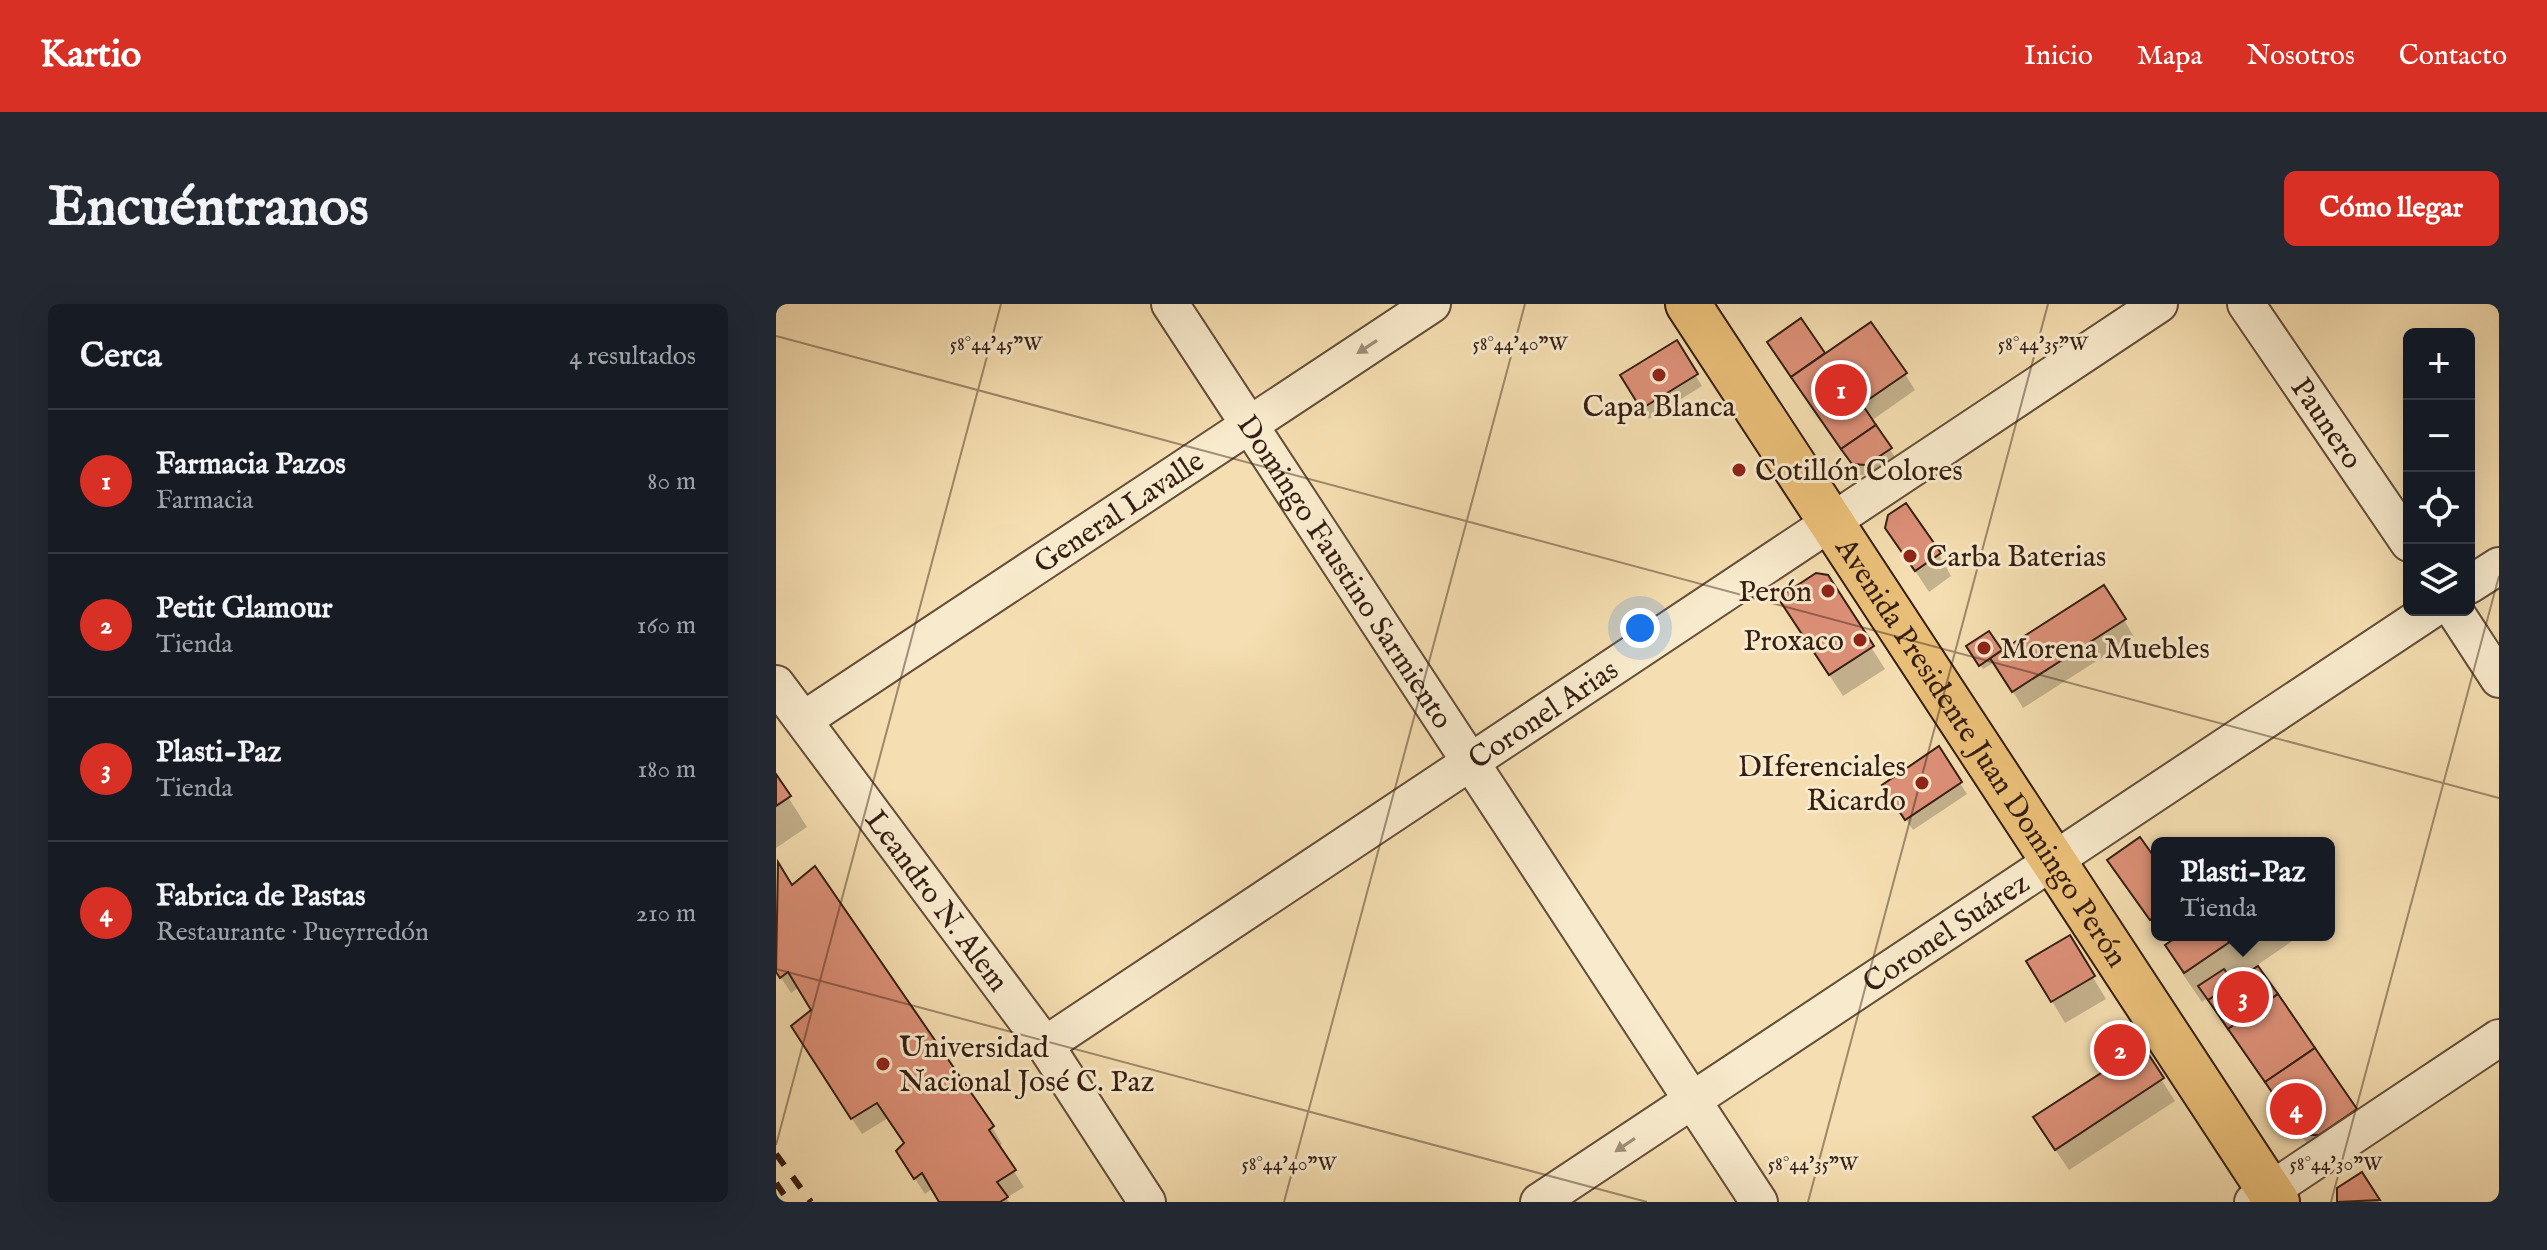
<!DOCTYPE html>
<html lang="es">
<meta charset="utf-8">
<style>
body{margin:0;font-family:"IM FELL English",serif;background:#242831;color:#f1f3f6}
.controls{position:absolute;right:24px;top:24px;display:grid;overflow:hidden;border-radius:12px;box-shadow:0 8px 32px #0002}
.controls button{width:72px;height:72px;display:grid;place-items:center;padding:0;border:0;border-bottom:2px solid #363941;background:#171b24;color:#f1f3f6;font:40px sans-serif}
.you{position:absolute;left:864px;top:324px;width:28px;height:28px;margin:-20px;border:6px solid #fff;border-radius:50%;background:#1a73e8;box-shadow:0 0 0 12px #1a73e833}
.badge{display:grid;place-items:center;width:52px;height:52px;border-radius:50%;background:#d93025;color:#fff;font-size:26px;font-weight:700}
.pin{position:absolute;translate:-50% -50%;border:4px solid #fff;box-shadow:0 2px 8px #0006}
.popup{position:absolute;left:1375px;top:533px;width:184px;height:104px;box-sizing:border-box;display:grid;place-content:center;border-radius:12px;background:#171b24;filter:drop-shadow(0 2px 6px #0005);font-size:26px;white-space:nowrap;color:#9ea1a6}
.popup b{font-size:30px;color:#f1f3f6}
.popup::after{content:'';position:absolute;left:50%;top:100%;margin-left:-16px;border:16px solid transparent;border-top-color:#171b24}
.list{margin:0;padding:0;list-style:none}
h2{display:flex;justify-content:space-between;align-items:center;height:104px;margin:0;padding:0 32px;font-size:34px}
h2 small{font-size:26px;font-weight:400;color:#9ea1a6}
.list li{display:grid;grid-template-columns:52px 1fr auto;gap:24px;align-items:center;box-sizing:border-box;height:144px;padding:0 32px;border-top:2px solid #363941}
.list b{display:block;font-size:30px;white-space:nowrap}
.list p{margin:0;font-size:26px;white-space:nowrap;color:#9ea1a6}
.list em{font-size:26px;font-style:normal;color:#9ea1a6}
.icon{flex:none;width:44px;height:44px;fill:none;stroke:currentColor;stroke-width:2;stroke-linecap:round;stroke-linejoin:round}
.map{position:relative;flex:none;width:1723px;height:898px;overflow:hidden;border-radius:12px}
header{display:flex;align-items:center;gap:48px;box-sizing:border-box;height:112px;padding:0 40px;background:#d93025;color:#fff}
header strong{font-size:38px}
nav{display:flex;gap:44px;margin-inline-start:auto;font-size:28px}
.intro{display:flex;align-items:center;justify-content:space-between;box-sizing:border-box;height:192px;padding:0 48px}
h1{margin:0;font-size:56px}
.button{padding:20px 36px;border-radius:12px;background:#d93025;color:#fff;font-size:28px;font-weight:700}
main{display:flex;gap:48px;padding:0 48px}
aside{flex:1;background:#171b24;border-radius:12px;box-shadow:0 8px 32px #0002}
.map>svg:first-child{display:block}
.shadow{fill:#0003}
.building{fill:#dd9078;stroke:#351e13;stroke-width:2}
.lines{fill:none;stroke-linecap:round;stroke-linejoin:round}
.minor-casing{stroke:#654e3a;stroke-width:40}
.major-casing{stroke:#351e13;stroke-width:48}
.minor{stroke:#f8eacc;stroke-width:36}
.major{stroke:#eabf78;stroke-width:44}
.rail{stroke:#351e13;stroke-width:6;stroke-dasharray:14 14;stroke-linecap:butt}
.oneway{fill:#a08e79}
.ticks{fill:none;stroke:#351e13;stroke-width:2;stroke-opacity:0.45}
.poi-dot{fill:#8f2418;stroke:#f8eacc;stroke-width:3}
.labels{text-anchor:middle;stroke-width:6;stroke-linejoin:round;paint-order:stroke}
.poi-label{font-size:30px;fill:#351e13;stroke:#f8eacc;text-anchor:start}
.street-label{font-size:30px;fill:#351e13;stroke:#f8eacc}
.ticks-label{font-size:20px;text-anchor:middle;fill:#351e13;stroke:#f8eacc;stroke-width:6;stroke-linejoin:round;paint-order:stroke}
</style>
<header>
<strong>Kartio</strong>
<nav><a>Inicio</a><a>Mapa</a><a>Nosotros</a><a>Contacto</a></nav>
</header>
<div class="intro"><h1>Encuéntranos</h1><a class="button">Cómo llegar</a></div>
<main>
<aside>
<h2>Cerca<small>4 resultados</small></h2>
<ul class="list">
<li><span class="badge">1</span><div><b>Farmacia Pazos</b><p>Farmacia</p></div><em>80 m</em></li>
<li><span class="badge">2</span><div><b>Petit Glamour</b><p>Tienda</p></div><em>160 m</em></li>
<li><span class="badge">3</span><div><b>Plasti-Paz</b><p>Tienda</p></div><em>180 m</em></li>
<li><span class="badge">4</span><div><b>Fabrica de Pastas</b><p>Restaurante · Pueyrredón</p></div><em>210 m</em></li>
</ul>
</aside>
<div class="map">
<svg width="1723" height="898" viewBox="0 0 1723 898">
<rect width="100%" height="100%" fill="#f5deb1"/>
<filter id="stains"><feTurbulence type="fractalNoise" baseFrequency=".0025" numOctaves="4"/><feColorMatrix values="0 0 0 0 .2 0 0 0 0 .09 0 0 0 0 .02 0 0 0 .5 -.17"/></filter>
<radialGradient id="worn" r=".72"><stop offset=".6" stop-color="#630" stop-opacity="0"/><stop offset="1" stop-color="#630" stop-opacity=".3"/></radialGradient>
<!-- shadow -->
<g class="shadow">
<polygon points="1025,17 1049,52 1129,70 1139,86 1095,117 1121,156 1097,172 1084,171 1000,49"/>
<polygon points="900,39 926,82 873,115 847,72"/>
<polygon points="1111,224 1163,250 1175,272 1153,288"/>
<polygon points="1050,273 1109,365 1067,392 1017,316"/>
<polygon points="1348,316 1358,333 1247,404 1219,358 1207,365 1193,343 1212,330 1225,349"/>
<polygon points="1162,445 1191,490 1137,526 1115,492"/>
<polygon points="0,474 31,523 0,544"/>
<polygon points="1381,560 1381,625 1340,567"/>
<polygon points="2,561 15,584 38,565 216,823 226,840 222,843 248,883 230,894 233,898 165,898 157,884 149,890 132,864 129,840 112,814 86,830 27,739 38,707 23,683 15,689 0,666"/>
<polygon points="1408,631 1525,631 1480,662 1592,828 1540,853 1432,694 1426,698 1408,672 1391,642"/>
<polygon points="1293,634 1330,695 1289,719 1253,658"/>
<polygon points="1357,731 1399,797 1293,866 1272,835 1333,766 1325,752"/>
<polygon points="1585,871 1603,898 1563,898 1563,885"/>
</g>
<!-- building -->
<g class="building">
<polygon points="1025,14 1049,49 1015,73 991,38"/>
<polygon points="1095,18 1131,69 1086,100 1100,121 1065,145 1015,73"/>
<polygon points="901,36 922,70 865,105 844,71"/>
<polygon points="1100,121 1116,144 1090,161 1076,160 1065,145"/>
<polygon points="1130,199 1165,249 1139,267 1109,224 1112,211"/>
<polygon points="1040,269 1052,271 1098,342 1053,371 1002,294"/>
<polygon points="1328,281 1350,315 1236,388 1214,354"/>
<polygon points="1213,327 1226,346 1203,362 1190,342"/>
<polygon points="1163,442 1186,478 1129,516 1106,481"/>
<polygon points="0,470 15,492 0,502"/>
<polygon points="1364,533 1381,557 1381,611 1374,616 1331,556"/>
<polygon points="2,558 16,581 39,562 218,822 213,826 240,866 221,878 232,893 224,898 163,898 146,869 138,875 120,847 128,839 101,799 75,815 15,722 35,706 12,668 4,674 0,668"/>
<polygon points="1294,631 1319,672 1275,698 1250,657"/>
<polygon points="1404,631 1464,631 1408,669 1389,641"/>
<polygon points="1482,662 1502,690 1452,725 1432,696"/>
<polygon points="1448,665 1458,679 1432,696 1422,682"/>
<polygon points="1502,690 1539,744 1489,778 1452,725"/>
<polygon points="1358,728 1367,742 1331,765 1322,751"/>
<polygon points="1367,742 1388,774 1279,846 1257,813"/>
<polygon points="1539,744 1581,805 1543,831 1525,831 1489,778"/>
<polygon points="1586,868 1604,896 1561,898 1561,884"/>
</g>
<g class="lines">
<!-- minor casing -->
<g class="minor-casing">
<g id="minor">
<path id="s1" d="M394,0L983,898"/>
<path id="s2" d="M1470,0L1633,239"/>
<polyline points="1693,281 1723,262"/>
<polyline points="1678,306 1723,375"/>
<path id="s3" d="M0,380L269,741L371,898"/>
<path id="s4" d="M29,415L656,0"/>
<path id="s5" d="M269,741L1383,0"/>
<path id="s6" d="M763,898L1655,306"/>
<polyline points="1477,898 1723,734"/>
</g>
</g>
<!-- major casing -->
<g class="major-casing">
<g id="major">
<path id="s7" d="M912,0L1501,898"/>
</g>
</g>
<!-- minor -->
<use href="#minor" class="minor"/>
<!-- major -->
<use href="#major" class="major"/>
<!-- rail -->
<g class="rail">
<polyline points="0,850 35,898"/>
<polyline points="0,879 13,898"/>
</g>
</g>
<!-- one-way arrows -->
<defs><path id="oneway-solid" d="M-6-.8H1V-3.2L6.5 0L1 3.2V.8H-6Z" transform="scale(2)"/></defs>
<g class="oneway">
<use href="#oneway-solid" transform="translate(591 43) rotate(147)"/>
<use href="#oneway-solid" transform="translate(849 841) rotate(146)"/>
</g>
<!-- ticks -->
<path class="ticks" d="M0,32L1723,494M0,665L871,898M0,841L225,0M508,898L749,0M1032,898L1272,0M1555,898L1723,272"/>
<!-- markers -->
<g class="poi-dot">
<circle cx="883" cy="71" r="8"/>
<circle cx="963" cy="166" r="8"/>
<circle cx="1134" cy="252" r="8"/>
<circle cx="1052" cy="287" r="8"/>
<circle cx="1084" cy="336" r="8"/>
<circle cx="1208" cy="344" r="8"/>
<circle cx="1146" cy="479" r="8"/>
<circle cx="107" cy="760" r="8"/>
</g>
<g class="labels">
<!-- poi labels -->
<g class="poi-label">
<text x="883" y="112" text-anchor="middle">Capa Blanca</text>
<text x="979" y="176">Cotillón Colores</text>
<text x="1150" y="262">Carba Baterias</text>
<text x="1036" y="297" text-anchor="end">Perón</text>
<text x="1068" y="346" text-anchor="end">Proxaco</text>
<text x="1224" y="354">Morena Muebles</text>
<text x="1130" y="472" text-anchor="end">DIferenciales<tspan x="1130" dy="34">Ricardo</tspan></text>
<text x="123" y="753">Universidad<tspan x="123" dy="34">Nacional José C. Paz</tspan></text>
</g>
<!-- street labels -->
<g class="street-label">
<text dy="10" stroke="none"><textPath href="#s2" startOffset="144">Paunero</textPath></text>
<text dy="10" stroke="none"><textPath href="#s4" startOffset="376">General Lavalle</textPath></text>
<text dy="10" stroke="none"><textPath href="#s1" startOffset="320">Domingo Faustino Sarmiento</textPath></text>
<text dy="10" stroke="none"><textPath href="#s5" startOffset="598">Coronel Arias</textPath></text>
<text dy="10" stroke="none"><textPath href="#s7" startOffset="536">Avenida Presidente Juan Domingo Perón</textPath></text>
<text dy="10" stroke="none"><textPath href="#s3" startOffset="270">Leandro N. Alem</textPath></text>
<text dy="10" stroke="none"><textPath href="#s6" startOffset="488">Coronel Suárez</textPath></text>
</g>
</g>
<g class="ticks-label">
<text x="220" y="46">58°44'45"W</text>
<text x="744" y="46">58°44'40"W</text>
<text x="1267" y="46">58°44'35"W</text>
<text x="513" y="866">58°44'40"W</text>
<text x="1037" y="866">58°44'35"W</text>
<text x="1560" y="866">58°44'30"W</text>
</g>
<rect width="100%" height="100%" filter="url(#stains)"/>
<rect width="100%" height="100%" fill="url(#worn)"/>
</svg>
<div class="controls">
<button>+</button>
<button>−</button>
<button><svg class="icon" aria-label="locate" viewBox="0 0 24 24"><circle cx="12" cy="12" r="6"/><path d="M12 2v4M12 18v4M2 12h4M18 12h4"/></svg></button>
<button><svg class="icon" aria-label="layers" viewBox="0 0 24 24"><path d="M12 4l9 5-9 5-9-5zM3 14l9 5 9-5"/></svg></button>
</div>
<div class="you"></div>
<div class="pin badge" style="left:1065px;top:86px">1</div>
<div class="pin badge" style="left:1344px;top:746px">2</div>
<div class="pin badge" style="left:1467px;top:693px">3</div>
<div class="popup"><b>Plasti-Paz</b>Tienda</div>
<div class="pin badge" style="left:1520px;top:805px">4</div>
</div>
</main>
